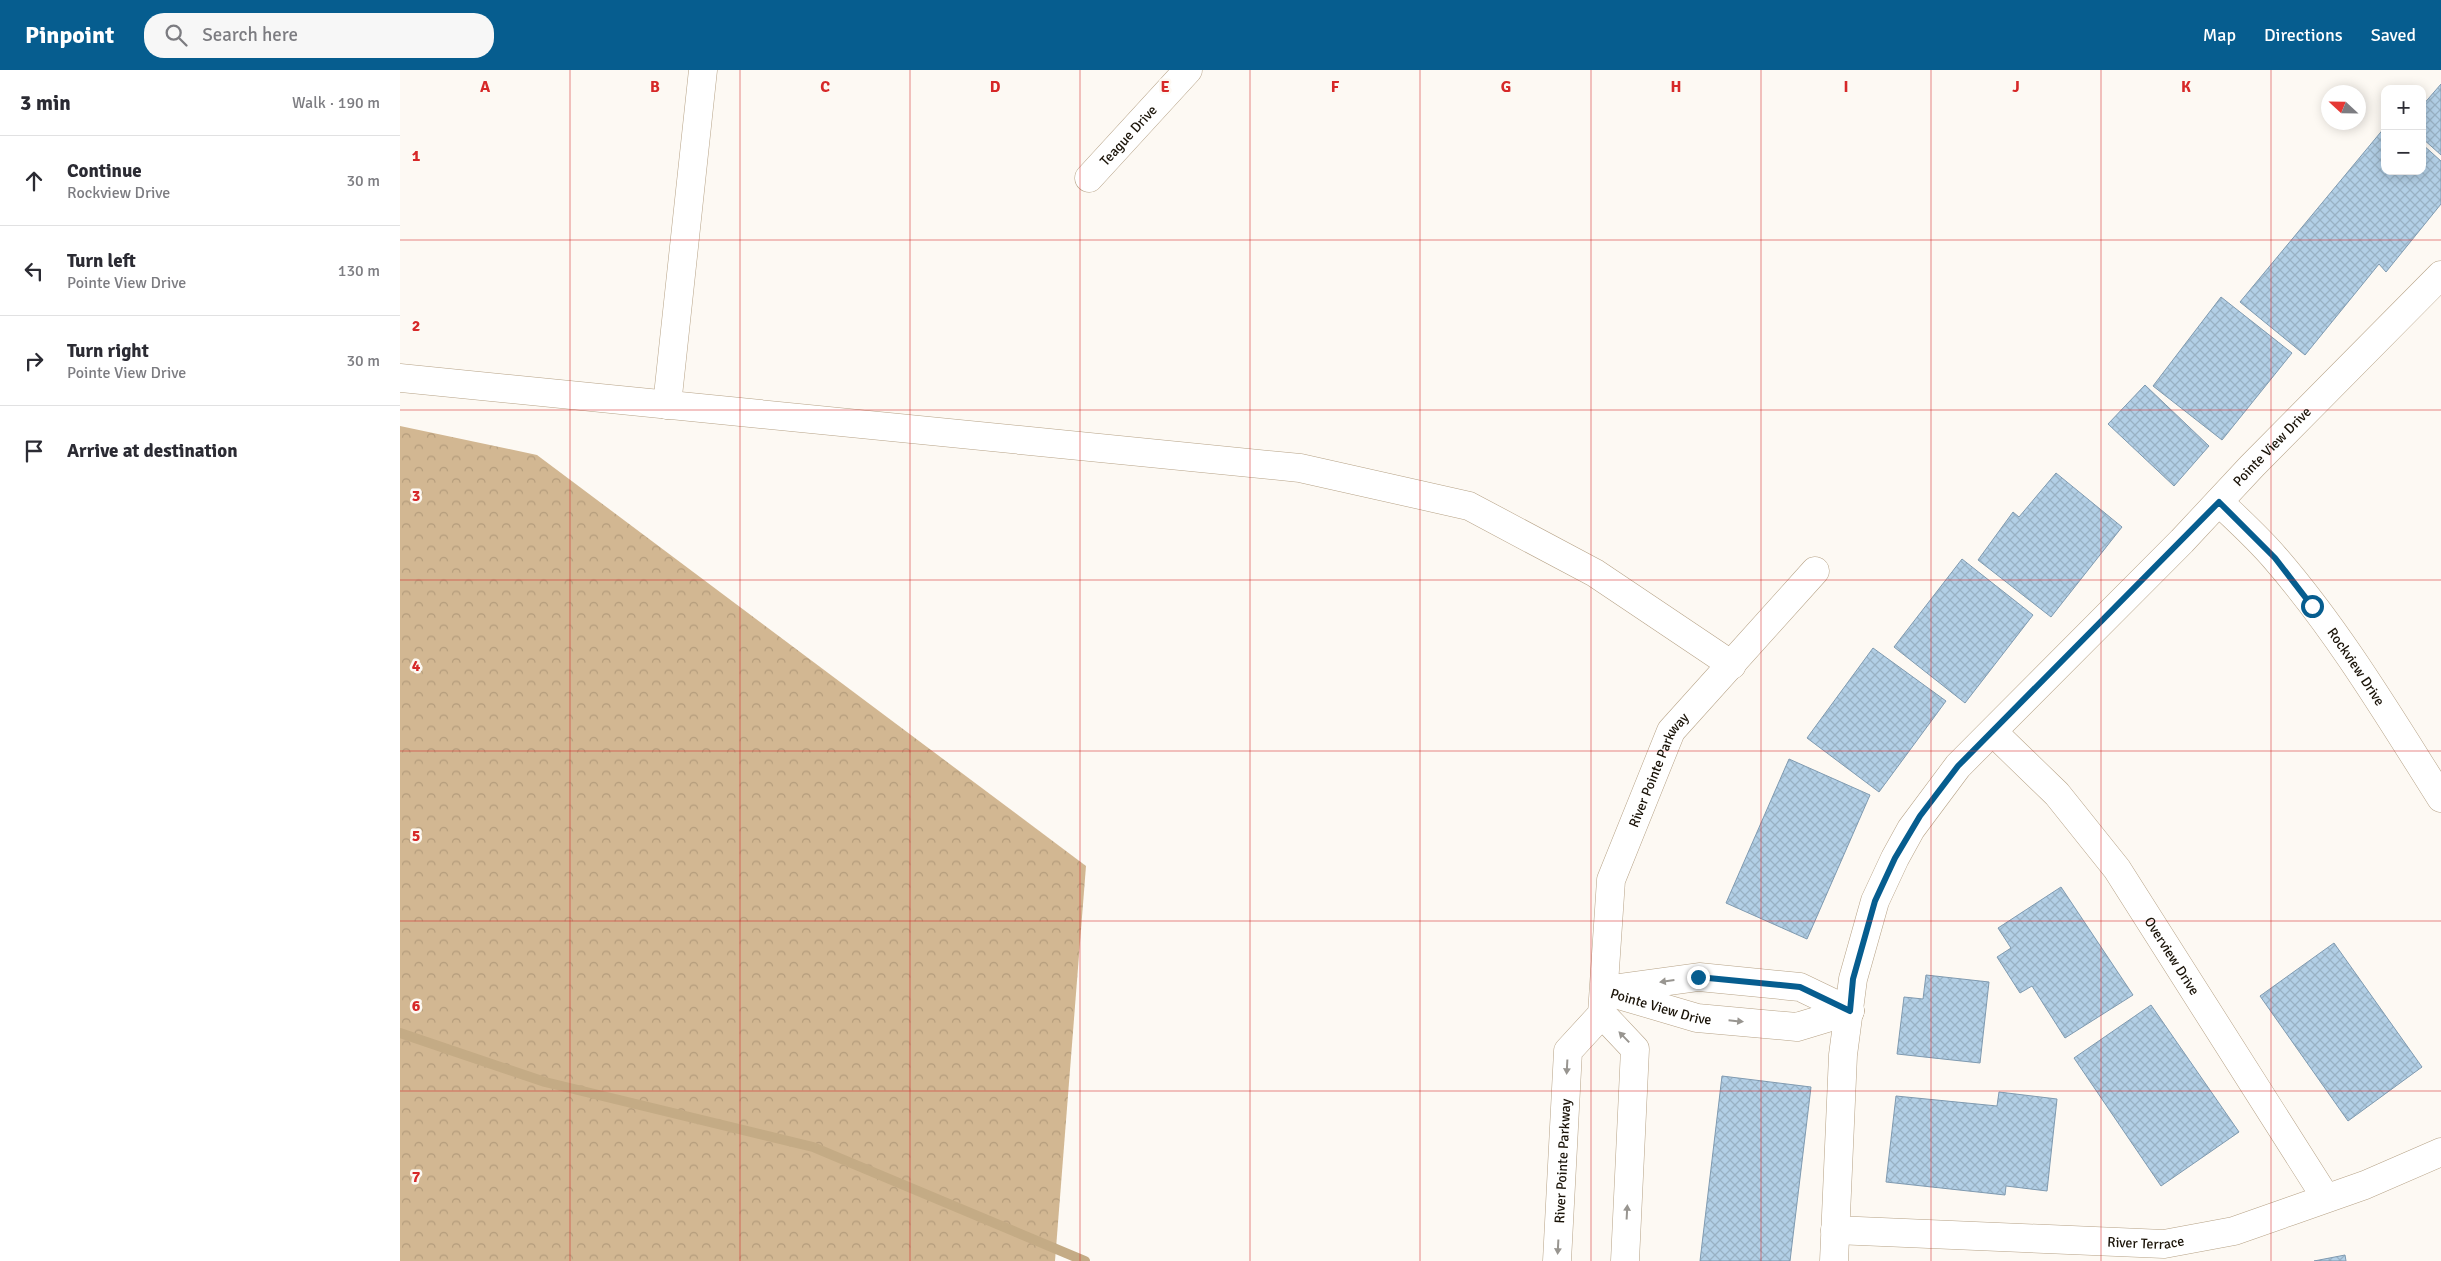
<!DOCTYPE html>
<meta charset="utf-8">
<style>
body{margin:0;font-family:Signika,sans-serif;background:#f7f7f7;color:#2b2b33}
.controls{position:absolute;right:15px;top:15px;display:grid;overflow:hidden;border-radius:10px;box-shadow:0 2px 12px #0003}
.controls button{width:45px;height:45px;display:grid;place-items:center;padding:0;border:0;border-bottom:1px solid #e1e1e2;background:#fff;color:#2b2b33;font:25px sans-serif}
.compass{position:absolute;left:1921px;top:15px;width:45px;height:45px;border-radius:50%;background:#fff;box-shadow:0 2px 12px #0003;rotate:292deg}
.stop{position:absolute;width:15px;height:15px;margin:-11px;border:4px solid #065d8f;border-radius:50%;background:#fff}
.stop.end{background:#065d8f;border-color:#fff;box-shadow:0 1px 5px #0008}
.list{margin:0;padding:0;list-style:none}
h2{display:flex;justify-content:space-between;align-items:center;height:65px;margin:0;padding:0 20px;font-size:21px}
h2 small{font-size:16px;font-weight:400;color:#7c7c81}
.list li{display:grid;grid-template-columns:32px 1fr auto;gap:15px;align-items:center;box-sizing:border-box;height:90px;padding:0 20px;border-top:1px solid #e1e1e2}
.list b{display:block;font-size:19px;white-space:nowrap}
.list p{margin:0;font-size:16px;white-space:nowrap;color:#7c7c81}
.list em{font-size:16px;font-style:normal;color:#7c7c81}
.icon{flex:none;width:28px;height:28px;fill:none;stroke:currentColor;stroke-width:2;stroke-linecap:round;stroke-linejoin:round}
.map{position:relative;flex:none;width:2041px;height:1191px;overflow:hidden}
header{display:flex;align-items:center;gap:30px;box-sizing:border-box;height:70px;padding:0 25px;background:#065d8f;color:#fff}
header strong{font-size:24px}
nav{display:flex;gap:28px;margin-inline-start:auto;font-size:18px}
.search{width:350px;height:45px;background:#f7f7f7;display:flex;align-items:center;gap:12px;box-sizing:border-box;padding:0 18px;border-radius:20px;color:#7c7c81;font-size:19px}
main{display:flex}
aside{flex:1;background:#fff}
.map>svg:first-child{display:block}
.forest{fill:url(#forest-crowns)}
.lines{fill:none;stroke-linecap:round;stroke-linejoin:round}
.stream{stroke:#c4ab85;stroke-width:10}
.building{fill:url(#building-cross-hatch);stroke:#7f9ab0}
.street-casing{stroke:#b6a286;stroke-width:29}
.street{stroke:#fff;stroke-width:28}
.oneway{fill:#989590}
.route{stroke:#065d8f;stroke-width:6}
.grid{fill:none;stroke:#d62828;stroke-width:1;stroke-opacity:0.55}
.labels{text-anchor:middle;stroke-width:5;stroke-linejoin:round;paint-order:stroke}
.street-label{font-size:14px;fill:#1a1308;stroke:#fdf9f3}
.grid-label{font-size:16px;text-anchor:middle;font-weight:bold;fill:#d62828;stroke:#fdf9f3;stroke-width:5;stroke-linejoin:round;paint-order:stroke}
</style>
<header>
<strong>Pinpoint</strong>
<div class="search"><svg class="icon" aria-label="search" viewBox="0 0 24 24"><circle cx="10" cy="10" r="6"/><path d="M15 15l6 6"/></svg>Search here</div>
<nav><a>Map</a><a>Directions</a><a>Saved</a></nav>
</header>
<main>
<aside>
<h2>3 min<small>Walk · 190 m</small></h2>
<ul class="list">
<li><svg class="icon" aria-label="ahead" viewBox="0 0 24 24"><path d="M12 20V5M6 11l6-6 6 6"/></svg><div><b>Continue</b><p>Rockview Drive</p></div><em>30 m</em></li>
<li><svg class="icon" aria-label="left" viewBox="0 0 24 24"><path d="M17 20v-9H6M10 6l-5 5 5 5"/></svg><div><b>Turn left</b><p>Pointe View Drive</p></div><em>130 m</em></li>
<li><svg class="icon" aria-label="right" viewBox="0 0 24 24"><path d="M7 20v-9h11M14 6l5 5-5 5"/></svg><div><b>Turn right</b><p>Pointe View Drive</p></div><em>30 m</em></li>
<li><svg class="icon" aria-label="arrive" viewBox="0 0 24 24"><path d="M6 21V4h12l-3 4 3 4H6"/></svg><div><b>Arrive at destination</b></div></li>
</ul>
</aside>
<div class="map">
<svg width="2041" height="1191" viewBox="0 0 2041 1191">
<defs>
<pattern id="forest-crowns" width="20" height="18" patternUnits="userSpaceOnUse" patternTransform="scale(1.25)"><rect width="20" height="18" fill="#d2b792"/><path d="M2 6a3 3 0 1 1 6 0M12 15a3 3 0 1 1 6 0" fill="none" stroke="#b49c7c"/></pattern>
<pattern id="building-cross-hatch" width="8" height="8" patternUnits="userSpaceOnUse" patternTransform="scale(1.25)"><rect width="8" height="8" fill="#b2cfe6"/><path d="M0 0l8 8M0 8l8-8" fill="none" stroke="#98b1c4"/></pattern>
</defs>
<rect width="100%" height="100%" fill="#fdf9f3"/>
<!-- forest -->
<polygon class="forest" points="0,356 137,385 686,796 655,1191 0,1191"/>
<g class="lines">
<!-- stream -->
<polyline class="stream" points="0,963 145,1012 413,1077 685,1191"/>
</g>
<!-- building -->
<g class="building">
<polygon points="2041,14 2041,85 2022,68 2022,36"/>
<polygon points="1985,57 1985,101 2022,101 2022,74 2041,91 2041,134 1986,202 1979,194 1905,285 1840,232"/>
<polygon points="1821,227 1892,283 1822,370 1753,316"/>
<polygon points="1745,315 1809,376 1774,416 1708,354"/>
<polygon points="1656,403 1722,457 1651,547 1578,490 1613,442 1619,447"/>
<polygon points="1562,489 1633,545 1565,633 1494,577"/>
<polygon points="1473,578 1546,631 1479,722 1407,668"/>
<polygon points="1389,689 1470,725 1407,869 1326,833"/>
<polygon points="1661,817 1733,925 1665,968 1632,916 1620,923 1597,887 1611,878 1598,858"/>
<polygon points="1934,873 2022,997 1948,1051 1860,926"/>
<polygon points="1526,905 1589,912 1580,993 1497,984 1504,927 1523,929"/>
<polygon points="1751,935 1839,1062 1761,1116 1674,988"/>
<polygon points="1322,1006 1411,1017 1390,1191 1300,1191"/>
<polygon points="1599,1022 1657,1029 1647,1121 1606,1116 1605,1125 1486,1112 1496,1026 1597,1036"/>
<polygon points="1945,1185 1946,1191 1914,1191"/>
</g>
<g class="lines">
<!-- street casing -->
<g class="street-casing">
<g id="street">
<path id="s1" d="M689,108L788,0"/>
<polyline points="0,308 900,398 1069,436 1195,503 1332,595"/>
<polyline points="267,335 303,0"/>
<path id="s2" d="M1819,432C1838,450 1858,468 1875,488C1939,562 1989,646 2041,728"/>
<path id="s3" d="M1593,662L1657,724L1717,799L1926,1128"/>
<polyline points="1204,920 1299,907 1400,917 1450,941"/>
<path id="s4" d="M1212,923L1297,948L1397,957L1450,941"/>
<polyline points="1202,944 1235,979 1225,1191"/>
<path id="s5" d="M1435,1160L1764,1174L1834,1161L1891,1141L1965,1115L2041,1082"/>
<path id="s6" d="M1157,1191L1168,981L1202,944L1211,810L1271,661L1415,501"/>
<path id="s7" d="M1434,1191L1443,985L1453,909L1475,831L1495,788L1511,759L1558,696L1782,471L1852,396L2041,205"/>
</g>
</g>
<!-- street -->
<use href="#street" class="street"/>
</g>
<!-- one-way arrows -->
<defs><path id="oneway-solid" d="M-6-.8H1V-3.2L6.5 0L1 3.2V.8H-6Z" transform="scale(1.25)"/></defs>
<g class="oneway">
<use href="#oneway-solid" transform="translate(1267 911) rotate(172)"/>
<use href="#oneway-solid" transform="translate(1336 951) rotate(6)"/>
<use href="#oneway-solid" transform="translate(1224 967) rotate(-134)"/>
<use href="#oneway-solid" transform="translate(1167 997) rotate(93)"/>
<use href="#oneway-solid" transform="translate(1227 1142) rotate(-87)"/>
<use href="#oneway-solid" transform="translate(1158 1177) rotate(93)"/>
</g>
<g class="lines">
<!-- route -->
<polyline class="route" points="1298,907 1400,917 1450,941 1453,909 1475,831 1495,788 1520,746 1558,696 1819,432 1875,488 1912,536"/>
</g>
<!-- grid -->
<path class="grid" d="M170,0V1191M340,0V1191M510,0V1191M680,0V1191M850,0V1191M1020,0V1191M1191,0V1191M1361,0V1191M1531,0V1191M1701,0V1191M1871,0V1191M0,170H2041M0,340H2041M0,510H2041M0,681H2041M0,851H2041M0,1021H2041"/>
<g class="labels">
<!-- street labels -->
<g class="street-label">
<text dy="5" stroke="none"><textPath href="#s1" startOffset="58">Teague Drive</textPath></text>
<text dy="5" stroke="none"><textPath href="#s7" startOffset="971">Pointe View Drive</textPath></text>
<text dy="5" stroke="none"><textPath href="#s2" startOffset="215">Rockview Drive</textPath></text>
<text dy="5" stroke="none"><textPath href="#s6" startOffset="515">River Pointe Parkway</textPath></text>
<text dy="5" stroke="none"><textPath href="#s3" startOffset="288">Overview Drive</textPath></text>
<text dy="5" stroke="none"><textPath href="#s4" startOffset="51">Pointe View Drive</textPath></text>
<text dy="5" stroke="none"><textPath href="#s6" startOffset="100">River Pointe Parkway</textPath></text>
<text dy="5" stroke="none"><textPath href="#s5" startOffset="311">River Terrace</textPath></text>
</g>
</g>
<g class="grid-label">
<text x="85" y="22">A</text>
<text x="255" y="22">B</text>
<text x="425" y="22">C</text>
<text x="595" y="22">D</text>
<text x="765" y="22">E</text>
<text x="935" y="22">F</text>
<text x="1106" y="22">G</text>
<text x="1276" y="22">H</text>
<text x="1446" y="22">I</text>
<text x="1616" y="22">J</text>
<text x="1786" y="22">K</text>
<text x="16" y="91">1</text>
<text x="16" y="261">2</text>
<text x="16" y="431">3</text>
<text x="16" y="601">4</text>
<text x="16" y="771">5</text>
<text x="16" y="941">6</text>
<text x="16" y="1112">7</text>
</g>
</svg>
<div class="controls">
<button>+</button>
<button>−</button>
</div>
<svg class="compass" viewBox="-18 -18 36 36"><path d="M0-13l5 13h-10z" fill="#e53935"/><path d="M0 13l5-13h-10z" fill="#7c7c81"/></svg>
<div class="stop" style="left:1912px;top:536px"></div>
<div class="stop end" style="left:1298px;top:907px"></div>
</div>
</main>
